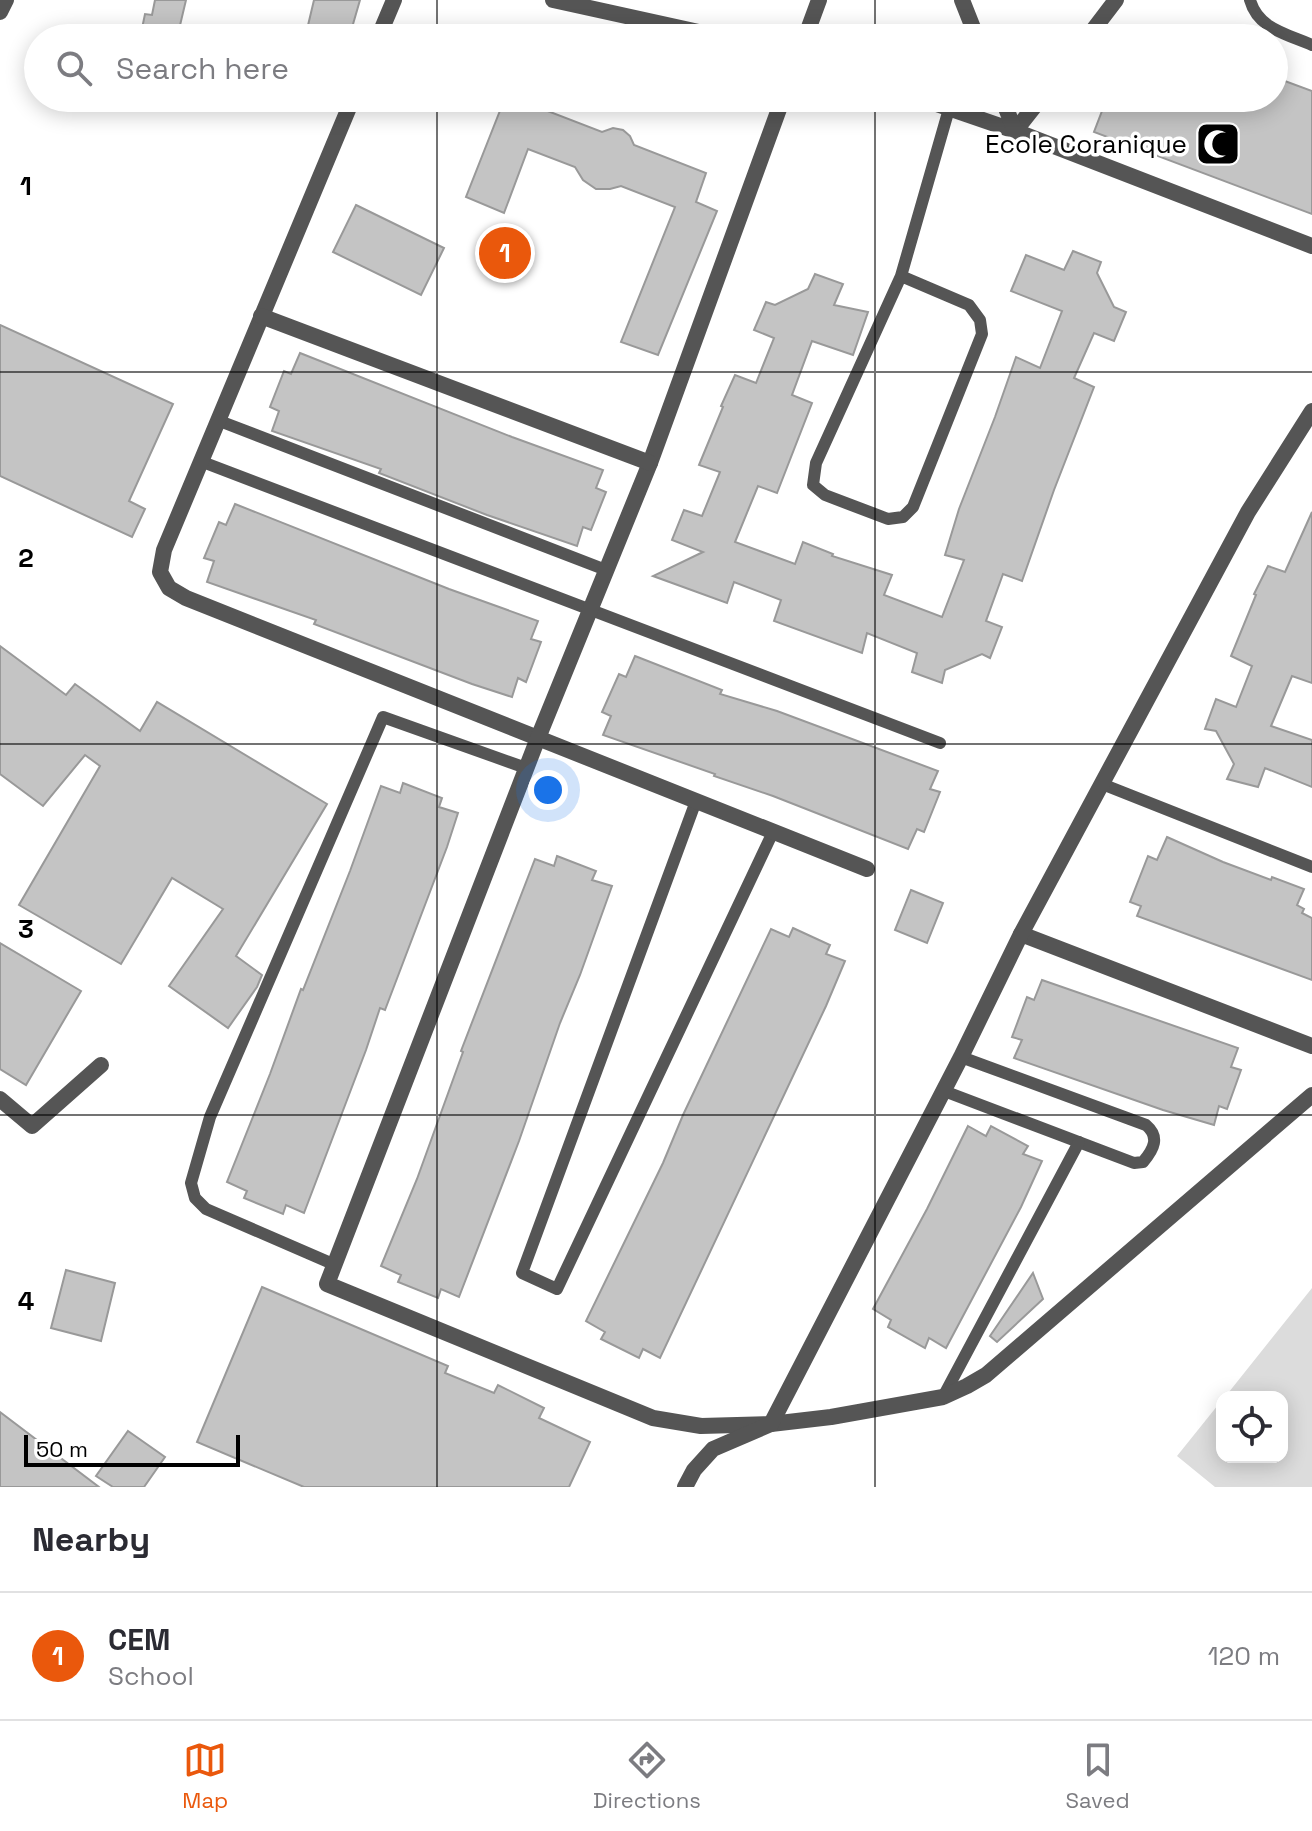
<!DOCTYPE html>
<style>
body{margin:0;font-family:"Space Grotesk",sans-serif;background:#f2f2f3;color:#2b2b33}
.controls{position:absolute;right:24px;bottom:24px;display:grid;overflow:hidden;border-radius:16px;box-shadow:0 4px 20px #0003}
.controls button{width:72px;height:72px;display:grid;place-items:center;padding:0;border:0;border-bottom:2px solid #e1e1e2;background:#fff;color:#2b2b33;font:40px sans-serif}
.scale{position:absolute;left:24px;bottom:20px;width:216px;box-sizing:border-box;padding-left:8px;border:4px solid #000;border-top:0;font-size:22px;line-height:28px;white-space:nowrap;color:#000;-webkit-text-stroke:6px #fff;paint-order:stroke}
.you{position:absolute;left:548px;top:790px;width:28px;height:28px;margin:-20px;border:6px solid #fff;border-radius:50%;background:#1a73e8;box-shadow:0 0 0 12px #1a73e833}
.badge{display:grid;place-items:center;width:52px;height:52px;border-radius:50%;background:#ea580c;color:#fff;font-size:26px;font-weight:700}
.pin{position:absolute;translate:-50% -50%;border:4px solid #fff;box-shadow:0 2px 8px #0006}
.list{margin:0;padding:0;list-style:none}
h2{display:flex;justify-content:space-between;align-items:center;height:104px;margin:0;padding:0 32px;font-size:34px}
h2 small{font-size:26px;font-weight:400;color:#7c7c81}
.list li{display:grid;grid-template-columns:52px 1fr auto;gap:24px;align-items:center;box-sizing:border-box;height:128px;padding:0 32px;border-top:2px solid #e1e1e2}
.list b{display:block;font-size:30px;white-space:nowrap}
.list p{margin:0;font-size:26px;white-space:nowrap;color:#7c7c81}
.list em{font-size:26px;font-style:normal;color:#7c7c81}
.icon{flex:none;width:44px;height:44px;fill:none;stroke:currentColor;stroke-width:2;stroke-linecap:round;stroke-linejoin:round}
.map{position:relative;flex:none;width:1312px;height:1487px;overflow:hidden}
.search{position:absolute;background:#fff;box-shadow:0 4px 20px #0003;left:24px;right:24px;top:24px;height:88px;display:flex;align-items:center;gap:20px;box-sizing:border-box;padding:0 28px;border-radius:44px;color:#7c7c81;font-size:30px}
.sheet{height:232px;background:#fff}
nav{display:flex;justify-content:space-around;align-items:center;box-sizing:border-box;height:112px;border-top:2px solid #e1e1e2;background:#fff;font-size:22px;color:#7c7c81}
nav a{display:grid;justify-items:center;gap:4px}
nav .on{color:#ea580c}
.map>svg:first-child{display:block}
.green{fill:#dcdcdc}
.building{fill:#c4c4c4;stroke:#999;stroke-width:2}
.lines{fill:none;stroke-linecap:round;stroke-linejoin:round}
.service{stroke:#555;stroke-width:12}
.minor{stroke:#555;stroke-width:16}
.grid{fill:none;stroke:#000;stroke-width:2;stroke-opacity:0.55}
.labels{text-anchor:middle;stroke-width:7;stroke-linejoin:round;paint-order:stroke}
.poi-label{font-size:26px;fill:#000;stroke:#fff;text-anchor:end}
.grid-label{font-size:26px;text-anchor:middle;font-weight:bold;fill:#000;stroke:#fff;stroke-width:7;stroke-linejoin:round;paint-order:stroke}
</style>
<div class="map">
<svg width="1312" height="1487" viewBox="0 0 1312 1487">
<rect width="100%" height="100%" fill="#fff"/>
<!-- green -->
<polygon class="green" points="1312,1288 1312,1487 1215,1487 1177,1456 1222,1400 1222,1457 1282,1457 1282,1397 1225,1397"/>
<!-- building -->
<g class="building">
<polygon points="155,0 186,0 177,38 140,38 145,14 152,15"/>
<polygon points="314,0 360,0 349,38 305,38"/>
<polygon points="1274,77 1312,91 1312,214 1094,132 1107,98 1274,98"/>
<polygon points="505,98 514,98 602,132 613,128 623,130 630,136 634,145 706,173 696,202 717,211 658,355 621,342 675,207 621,186 610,189 596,189 583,180 575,167 528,149 504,213 466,197"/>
<polygon points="356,205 444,248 421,295 333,252"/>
<polygon points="1073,251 1101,262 1097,273 1114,307 1126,312 1114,341 1094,333 1074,378 1094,387 1054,490 1022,581 1003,574 986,621 1002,627 990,658 982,654 945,670 942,683 912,672 917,653 867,633 862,653 774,621 781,600 734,582 727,603 653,576 703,552 672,540 684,510 702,516 720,472 699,465 723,407 721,406 735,375 756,383 774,338 754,330 766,302 775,305 808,289 815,274 843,284 834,305 868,312 853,355 812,341 792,395 812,403 777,493 758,486 735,542 795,564 803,542 833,554 832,556 892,575 884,595 942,617 964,560 945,555 959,509 995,417 1016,357 1040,368 1062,311 1011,291 1026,255 1064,270"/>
<polygon points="0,325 173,404 129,501 145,509 132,537 0,476"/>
<polygon points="300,353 512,437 603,470 596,488 606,492 591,530 583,527 577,546 487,515 379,473 381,469 272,431 279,411 270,407 284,371 291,374"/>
<polygon points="235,504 449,589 538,621 531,639 541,642 526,682 518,678 512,697 472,684 314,624 316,620 207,582 214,561 204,558 219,522 226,525"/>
<polygon points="1312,512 1312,683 1292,676 1271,726 1312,740 1312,787 1265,768 1258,787 1227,779 1234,764 1216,731 1205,729 1216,699 1236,707 1252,666 1231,656 1256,595 1254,594 1268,566 1285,572"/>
<polygon points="0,646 66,695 75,684 140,731 157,702 327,804 236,956 262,975 257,987 228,1028 169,986 223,909 172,878 121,964 19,905 100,766 85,755 43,806 0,774"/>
<polygon points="635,656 722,690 720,694 777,711 938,771 930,789 940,792 924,832 917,829 908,849 773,796 714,776 715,774 603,735 611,716 602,712 619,674 626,677"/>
<polygon points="403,783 442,798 439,807 458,813 447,847 385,1010 380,1008 366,1050 304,1213 286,1205 283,1214 244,1198 247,1191 227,1182 270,1074 301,989 303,990 350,871 381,786 400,793"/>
<polygon points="1167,837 1223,862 1271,880 1272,877 1304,889 1297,905 1304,909 1302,913 1312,918 1312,980 1137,916 1141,906 1130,902 1148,856 1157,860"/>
<polygon points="557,856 596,871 592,880 612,886 580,975 560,1023 519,1141 459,1297 441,1289 438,1298 398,1282 401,1275 381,1266 417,1179 463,1052 461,1051 535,859 554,866"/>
<polygon points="911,890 943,903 927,943 895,930"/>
<polygon points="793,928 830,945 826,954 845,961 826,1006 660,1358 643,1349 639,1358 601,1339 605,1332 586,1321 663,1163 683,1115 771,929 789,937"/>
<polygon points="0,943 81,991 26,1085 0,1069"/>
<polygon points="1042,980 1238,1048 1231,1067 1241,1070 1227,1109 1219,1106 1214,1125 1163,1110 1014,1058 1022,1040 1012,1037 1027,997 1034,1000"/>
<polygon points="968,1126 986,1136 991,1126 1028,1146 1023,1154 1042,1161 1021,1207 946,1348 929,1338 925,1348 888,1327 891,1320 873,1309 927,1209"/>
<polygon points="66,1270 115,1283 101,1341 51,1328"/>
<polygon points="1033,1273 1043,1299 997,1342 990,1336"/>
<polygon points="262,1287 448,1366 445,1373 494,1393 498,1385 544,1408 539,1418 590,1442 569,1487 304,1487 197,1442"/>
<polygon points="0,1412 99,1487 0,1487"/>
<polygon points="128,1431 165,1457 144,1487 113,1487 96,1476"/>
</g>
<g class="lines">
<!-- service -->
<g class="service">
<path d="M1250,0C1258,29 1287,34 1312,45"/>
<polyline points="901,276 969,305 980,320 982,334 913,507 903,517 888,519 825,495 813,485 816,463 901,276 949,109"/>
<polyline points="217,420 606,570"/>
<polyline points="200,461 940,743"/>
<polyline points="1102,784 1312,867"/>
<polyline points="696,801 522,1273 557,1289 773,832"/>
<path d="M944,1091L1134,1163L1143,1162C1154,1149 1160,1137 1146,1125L961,1057"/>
<polyline points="333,1264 206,1209 195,1198 191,1183 210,1117 383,717 526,768"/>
<polyline points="943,1397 1079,1142"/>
</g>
<!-- minor -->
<g class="minor">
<polyline points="553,0 726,38"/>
<polyline points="962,0 977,38"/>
<polyline points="0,12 6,0"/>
<polyline points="378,38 394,0"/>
<polyline points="805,38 819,0"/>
<polyline points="1087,38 1116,0"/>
<polyline points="353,98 164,550 160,572 169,588 186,598 867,869"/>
<polyline points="783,98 650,463 538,738 327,1284 653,1418 701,1426 771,1424 831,1417 943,1397 967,1386 986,1375 1312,1095"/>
<polyline points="919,98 1015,131 1041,98"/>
<polyline points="1002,98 1015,131 1312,246"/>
<polyline points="261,316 650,463"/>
<polyline points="1021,934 1312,1046"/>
<polyline points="0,1099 32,1126 101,1065"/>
<polyline points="685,1487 694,1470 713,1449 771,1424 961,1057 1021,934 1248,512 1312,411"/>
</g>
</g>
<!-- grid -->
<path class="grid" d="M437,0V38M875,0V38M437,98V1487M875,98V1487M0,372H1312M0,744H1312M0,1115H1312"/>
<!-- icons -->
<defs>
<g id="mosque-square" transform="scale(2.3)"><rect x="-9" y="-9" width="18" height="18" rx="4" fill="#000" stroke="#fff"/><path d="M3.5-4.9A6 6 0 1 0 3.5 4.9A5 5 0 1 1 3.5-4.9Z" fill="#fff"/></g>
</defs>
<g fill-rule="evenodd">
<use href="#mosque-square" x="1218" y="144"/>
</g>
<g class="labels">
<!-- poi labels -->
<g class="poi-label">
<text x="1187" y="153">Ecole Coranique</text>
</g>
</g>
<g class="grid-label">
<text x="26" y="195">1</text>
<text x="26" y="567">2</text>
<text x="26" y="938">3</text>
<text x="26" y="1310">4</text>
</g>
</svg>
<div class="controls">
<button><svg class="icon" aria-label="locate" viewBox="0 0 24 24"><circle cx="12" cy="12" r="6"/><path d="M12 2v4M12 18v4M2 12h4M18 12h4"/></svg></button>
</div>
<div class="scale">50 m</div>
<div class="you"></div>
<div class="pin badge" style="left:505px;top:253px">1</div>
<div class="search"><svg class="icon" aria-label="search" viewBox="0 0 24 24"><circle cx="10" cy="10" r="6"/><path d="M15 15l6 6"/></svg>Search here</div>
</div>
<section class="sheet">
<h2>Nearby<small></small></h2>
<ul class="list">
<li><span class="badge">1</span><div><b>CEM</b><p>School</p></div><em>120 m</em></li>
</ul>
</section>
<nav>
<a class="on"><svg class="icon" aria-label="map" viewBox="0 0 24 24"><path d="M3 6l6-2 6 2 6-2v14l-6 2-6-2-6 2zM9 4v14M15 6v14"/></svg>Map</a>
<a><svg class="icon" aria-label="directions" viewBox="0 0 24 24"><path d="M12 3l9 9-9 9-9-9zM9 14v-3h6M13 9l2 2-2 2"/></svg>Directions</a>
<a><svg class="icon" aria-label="saved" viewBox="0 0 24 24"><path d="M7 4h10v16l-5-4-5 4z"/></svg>Saved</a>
</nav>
